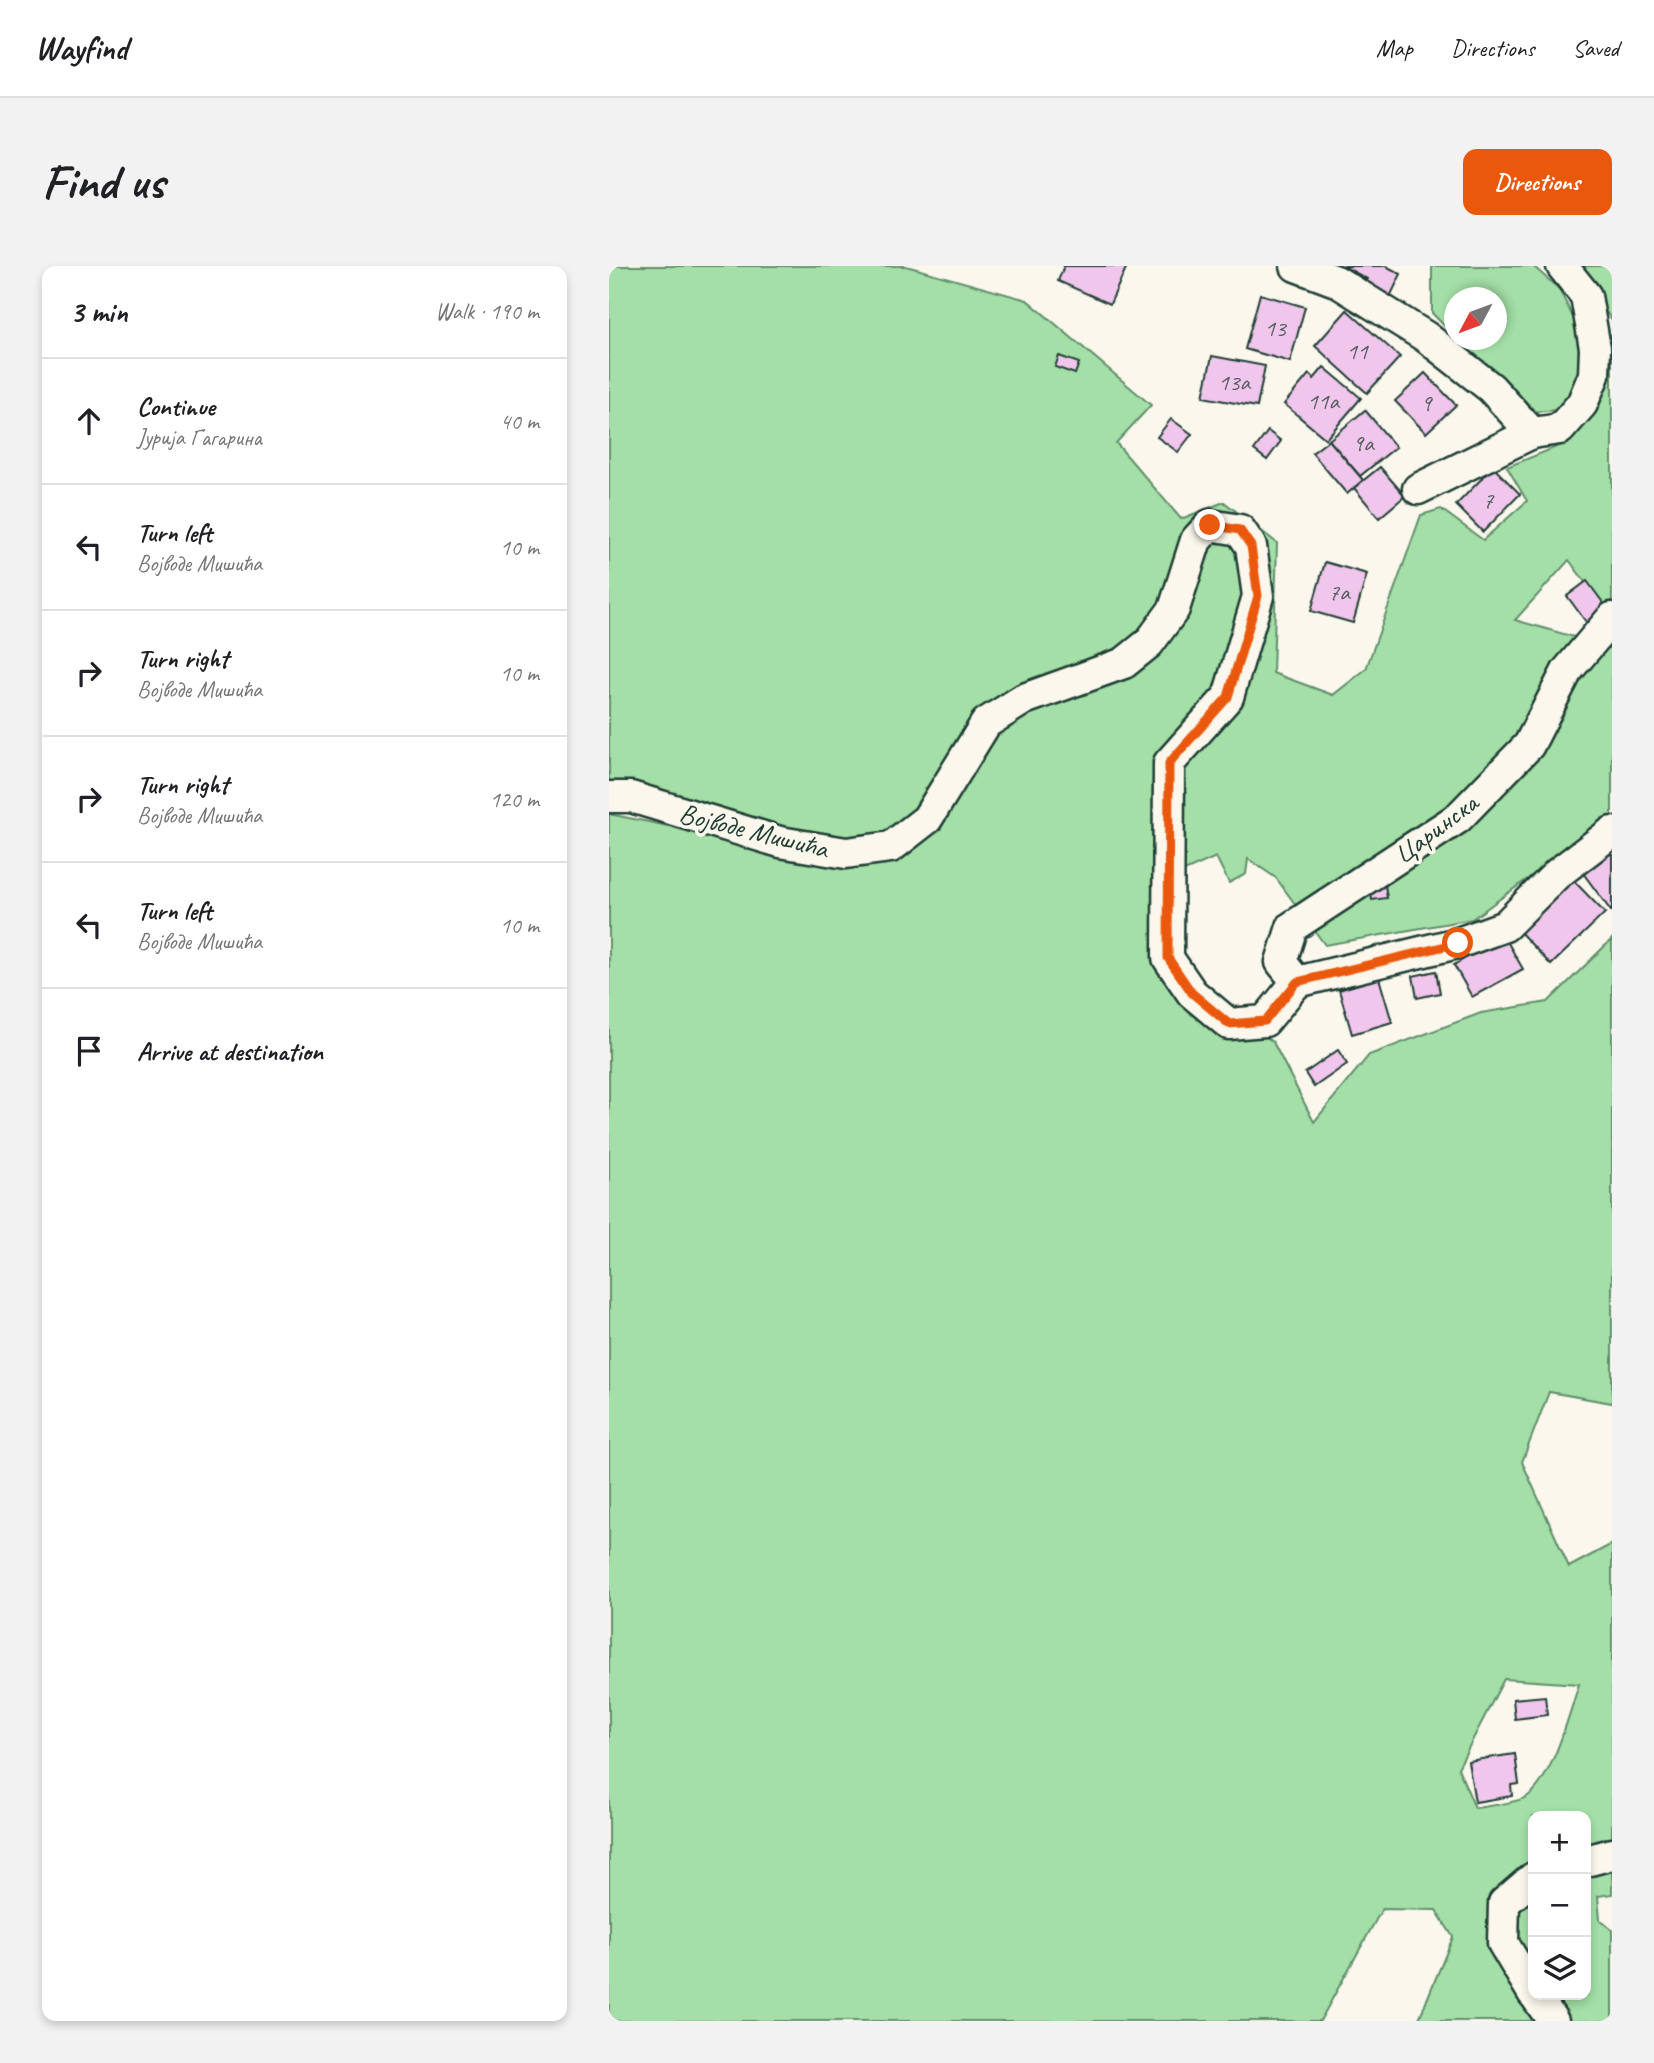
<!DOCTYPE html>
<meta charset="utf-8">
<style>
body{margin:0;font-family:Caveat,sans-serif;background:#f2f2f2;color:#202124}
.controls{position:absolute;right:21px;bottom:21px;display:grid;overflow:hidden;border-radius:14px;box-shadow:0 4px 10px #0003}
.controls button{width:63px;height:63px;display:grid;place-items:center;padding:0;border:0;border-bottom:2px solid #e0e0e0;background:#fff;color:#202124;font:35px sans-serif}
.compass{position:absolute;left:835px;top:21px;width:63px;height:63px;border-radius:50%;background:#fff;box-shadow:0 4px 10px #0003;rotate:229deg}
.stop{position:absolute;width:21px;height:21px;margin:-16px;border:5px solid #ea580c;border-radius:50%;background:#fff}
.stop.end{background:#ea580c;border-color:#fff;box-shadow:0 2px 7px #0008}
.list{margin:0;padding:0;list-style:none}
h2{display:flex;justify-content:space-between;align-items:center;height:91px;margin:0;padding:0 28px;font-size:30px}
h2 small{font-size:23px;font-weight:400;color:#757577}
.list li{display:grid;grid-template-columns:46px 1fr auto;gap:21px;align-items:center;box-sizing:border-box;height:126px;padding:0 28px;border-top:2px solid #e0e0e0}
.list b{display:block;font-size:26px;white-space:nowrap}
.list p{margin:0;font-size:23px;white-space:nowrap;color:#757577}
.list em{font-size:23px;font-style:normal;color:#757577}
.icon{flex:none;width:38px;height:38px;fill:none;stroke:currentColor;stroke-width:2;stroke-linecap:round;stroke-linejoin:round}
.map{position:relative;flex:none;width:1003px;height:1755px;overflow:hidden;border-radius:14px}
header{display:flex;align-items:center;gap:42px;box-sizing:border-box;height:98px;padding:0 35px;background:#fff;border-bottom:2px solid #e0e0e0}
header strong{font-size:33px}
nav{display:flex;gap:38px;margin-inline-start:auto;font-size:24px}
.intro{display:flex;align-items:center;justify-content:space-between;box-sizing:border-box;height:168px;padding:0 42px}
h1{margin:0;font-size:49px}
.button{padding:18px 32px;border-radius:14px;background:#ea580c;color:#fff;font-size:24px;font-weight:700}
main{display:flex;gap:42px;padding:0 42px}
aside{flex:1;background:#fff;border-radius:14px;box-shadow:0 4px 10px #0003}
.map>svg:first-child{display:block}
.green{fill:#a3dfa6;stroke:#618e6d;stroke-width:2;fill-rule:evenodd}
.building{fill:#f1c6ec;stroke:#1f3d34;stroke-width:2}
.lines{fill:none;stroke-linecap:round;stroke-linejoin:round}
.minor-casing{stroke:#1f3d34;stroke-width:35}
.minor{stroke:#fbf7ec;stroke-width:30}
.route{stroke:#ea580c;stroke-width:9}
.labels{text-anchor:middle;stroke-width:7;stroke-linejoin:round;paint-order:stroke}
.number-label{font-size:24px;fill:#545f62}
.street-label{font-size:28px;fill:#1f3d34;stroke:#fbf7ec}
</style>
<header>
<strong>Wayfind</strong>
<nav><a>Map</a><a>Directions</a><a>Saved</a></nav>
</header>
<div class="intro"><h1>Find us</h1><a class="button">Directions</a></div>
<main>
<aside>
<h2>3 min<small>Walk · 190 m</small></h2>
<ul class="list">
<li><svg class="icon" aria-label="ahead" viewBox="0 0 24 24"><path d="M12 20V5M6 11l6-6 6 6"/></svg><div><b>Continue</b><p>Јурија Гагарина</p></div><em>40 m</em></li>
<li><svg class="icon" aria-label="left" viewBox="0 0 24 24"><path d="M17 20v-9H6M10 6l-5 5 5 5"/></svg><div><b>Turn left</b><p>Војводе Мишића</p></div><em>10 m</em></li>
<li><svg class="icon" aria-label="right" viewBox="0 0 24 24"><path d="M7 20v-9h11M14 6l5 5-5 5"/></svg><div><b>Turn right</b><p>Војводе Мишића</p></div><em>10 m</em></li>
<li><svg class="icon" aria-label="right" viewBox="0 0 24 24"><path d="M7 20v-9h11M14 6l5 5-5 5"/></svg><div><b>Turn right</b><p>Војводе Мишића</p></div><em>120 m</em></li>
<li><svg class="icon" aria-label="left" viewBox="0 0 24 24"><path d="M17 20v-9H6M10 6l-5 5 5 5"/></svg><div><b>Turn left</b><p>Војводе Мишића</p></div><em>10 m</em></li>
<li><svg class="icon" aria-label="arrive" viewBox="0 0 24 24"><path d="M6 21V4h12l-3 4 3 4H6"/></svg><div><b>Arrive at destination</b></div></li>
</ul>
</aside>
<div class="map">
<svg width="1003" height="1755" viewBox="0 0 1003 1755">
<rect width="100%" height="100%" fill="#fbf7ec"/>
<filter id="ink" filterUnits="userSpaceOnUse"><feTurbulence type="fractalNoise" baseFrequency=".0143" numOctaves="2"/><feDisplacementMap in="SourceGraphic" scale="14" xChannelSelector="R" yChannelSelector="G"/><feConvolveMatrix kernelMatrix="1 2 1 2 8 2 1 2 1" color-interpolation-filters="sRGB"/></filter>
<g filter="url(#ink)">
<!-- green -->
<g class="green">
<path d="M0,0H297L418,34L542,139L507,177L572,253L615,236L668,277L664,407L724,429L757,403L812,249L832,243L874,274L918,235L898,201L960,176L985,144L997,74L1003,68V556L993,559L863,653L716,679L667,612L639,593L637,608L620,617L607,591L573,606L545,685L664,776L705,856L760,789L872,747L939,736L1003,673V1137L940,1126L913,1196L960,1301L1003,1278V1628L989,1630L991,1654L1003,1664V1755H957L935,1729H977V1550H924V1715L908,1697L926,1755H809L844,1671L827,1644L773,1643L711,1755H0V548L188,586L0,516ZM960,294L1000,349L965,371L906,354ZM895,1413L970,1418C961,1446 943,1514 919,1530C910,1537 878,1540 866,1542L849,1502Z"/>
<polygon points="823,0 924,0 950,23 972,67 969,120 951,144 919,146 849,74 888,74 888,32 846,32 845,70 823,47"/>
<polygon points="964,0 1003,0 1003,54"/>
</g>
<!-- building -->
<g class="building">
<polygon points="455,0 518,0 501,38 449,15"/>
<polygon points="734,0 777,0 792,8 781,31 755,18 758,13"/>
<polygon points="651,28 696,41 681,96 636,83"/>
<polygon points="738,44 791,91 758,127 706,80"/>
<polygon points="450,90 470,97 466,108 446,101"/>
<polygon points="603,90 656,100 648,141 594,131"/>
<polygon points="715,101 752,132 717,173 675,138 700,108 705,113"/>
<polygon points="816,107 847,139 817,167 786,135"/>
<polygon points="756,144 787,181 751,210 720,174"/>
<polygon points="562,153 583,168 569,186 548,171"/>
<polygon points="659,165 672,175 658,194 645,184"/>
<polygon points="720,174 754,214 738,228 703,187"/>
<polygon points="771,201 796,230 770,252 745,222"/>
<polygon points="884,201 911,228 874,266 847,239"/>
<polygon points="716,296 758,308 744,357 702,345"/>
<polygon points="978,315 1001,346 980,360 958,330"/>
<polygon points="1003,580 1003,645 1002,645 971,603"/>
<polygon points="963,613 996,647 942,699 909,664"/>
<polygon points="776,619 778,632 763,634 761,622"/>
<polygon points="895,670 914,703 863,731 845,699"/>
<polygon points="827,705 831,727 808,732 804,710"/>
<polygon points="770,712 783,756 743,768 730,724"/>
<polygon points="729,784 738,798 705,821 696,807"/>
<polygon points="936,1430 938,1449 906,1453 904,1433"/>
<polygon points="906,1488 910,1518 902,1519 903,1530 866,1536 859,1495"/>
</g>
<g class="lines">
<!-- minor casing -->
<g class="minor-casing">
<g id="minor">
<polyline points="687,0 727,15 817,71 882,122 923,167"/>
<polyline points="809,223 923,167 951,163 973,138 985,109 986,82 977,30 953,0"/>
<polyline points="0,531 22,531 171,576 237,587 282,581 318,553 377,457 415,433 515,397 540,377 565,343 587,274 601,259 631,264 642,280 649,330 619,431 560,497 559,692 583,727 620,758 656,755 688,716"/>
<polyline points="688,716 672,696 683,661 849,552 920,479 958,405 1003,352"/>
<polyline points="688,716 849,677 896,660 948,608 1003,566"/>
<polyline points="977,1595 1003,1588"/>
<polyline points="924,1612 895,1637 894,1677 924,1727"/>
<polyline points="926,1729 944,1755"/>
</g>
</g>
<!-- minor -->
<use href="#minor" class="minor"/>
</g>
</g>
<g class="lines" filter="url(#ink)">
<!-- route -->
<polyline class="route" points="601,259 631,264 642,280 649,330 619,431 560,497 559,692 583,727 620,758 656,755 688,716 849,677"/>
</g>
<g class="labels">
<!-- number labels -->
<g class="number-label">
<text x="666" y="70">13</text>
<text x="748" y="93">11</text>
<text x="625" y="124">13a</text>
<text x="714" y="143">11a</text>
<text x="817" y="145">9</text>
<text x="754" y="185">9a</text>
<text x="879" y="242">7</text>
<text x="730" y="334">7a</text>
</g>
<!-- street labels -->
<g class="street-label">
<text transform="translate(826 562) rotate(-37)" y="10">Царинска</text>
<text transform="translate(145 564) rotate(14)" y="10">Војводе Мишића</text>
</g>
</g>
</svg>
<div class="controls">
<button>+</button>
<button>−</button>
<button><svg class="icon" aria-label="layers" viewBox="0 0 24 24"><path d="M12 4l9 5-9 5-9-5zM3 14l9 5 9-5"/></svg></button>
</div>
<svg class="compass" viewBox="-18 -18 36 36"><path d="M0-13l5 13h-10z" fill="#e53935"/><path d="M0 13l5-13h-10z" fill="#757577"/></svg>
<div class="stop" style="left:849px;top:677px"></div>
<div class="stop end" style="left:601px;top:259px"></div>
</div>
</main>
